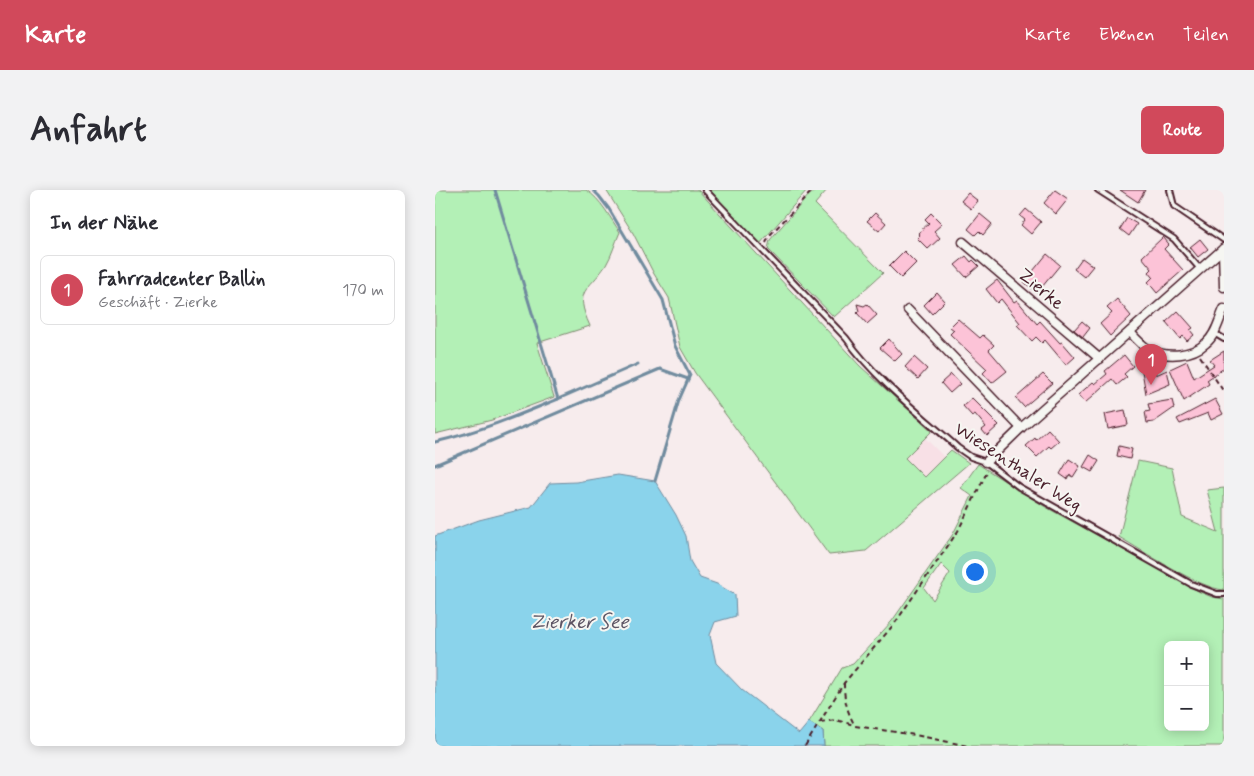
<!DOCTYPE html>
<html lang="de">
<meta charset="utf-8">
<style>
body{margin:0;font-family:Mynerve,sans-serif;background:#f2f2f3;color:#2b2b33}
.controls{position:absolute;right:15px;bottom:15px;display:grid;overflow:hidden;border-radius:8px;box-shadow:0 2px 12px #0003}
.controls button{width:45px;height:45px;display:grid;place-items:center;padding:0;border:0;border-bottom:1px solid #e1e1e2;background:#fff;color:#2b2b33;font:25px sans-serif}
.you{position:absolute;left:539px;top:381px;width:18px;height:18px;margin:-12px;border:4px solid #fff;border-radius:50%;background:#1a73e8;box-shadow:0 0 0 8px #1a73e833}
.badge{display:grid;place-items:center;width:32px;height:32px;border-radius:50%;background:#d1495b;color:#fff;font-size:16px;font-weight:700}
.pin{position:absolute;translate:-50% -41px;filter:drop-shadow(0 1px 2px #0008)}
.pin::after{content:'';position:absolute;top:26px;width:18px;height:15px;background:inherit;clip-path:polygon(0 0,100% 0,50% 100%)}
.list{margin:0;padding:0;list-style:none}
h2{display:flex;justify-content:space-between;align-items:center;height:65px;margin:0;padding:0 20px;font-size:21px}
h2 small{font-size:16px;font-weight:400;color:#7c7c81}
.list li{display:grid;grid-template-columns:32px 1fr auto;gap:15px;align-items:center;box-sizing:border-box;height:70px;margin:0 10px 10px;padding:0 10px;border:1px solid #e1e1e2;border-radius:8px}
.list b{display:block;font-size:19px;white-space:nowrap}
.list p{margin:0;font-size:16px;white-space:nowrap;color:#7c7c81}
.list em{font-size:16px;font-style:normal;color:#7c7c81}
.map{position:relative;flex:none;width:789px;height:556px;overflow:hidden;border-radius:8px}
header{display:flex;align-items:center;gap:30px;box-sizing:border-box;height:70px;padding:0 25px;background:#d1495b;color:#fff}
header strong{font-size:24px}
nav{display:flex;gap:28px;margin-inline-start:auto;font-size:18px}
.intro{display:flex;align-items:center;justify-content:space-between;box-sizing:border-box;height:120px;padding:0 30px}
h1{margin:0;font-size:35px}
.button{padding:12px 22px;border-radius:8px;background:#d1495b;color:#fff;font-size:18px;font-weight:700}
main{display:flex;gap:30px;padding:0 30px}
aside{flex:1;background:#fff;border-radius:8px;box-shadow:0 2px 12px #0003}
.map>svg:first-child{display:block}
.built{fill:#f8e0e6}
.green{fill:#b3f0b6;stroke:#7e8870;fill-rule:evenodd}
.water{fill:#8ad3eb;stroke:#708b9e}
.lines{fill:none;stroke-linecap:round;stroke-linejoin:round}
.stream{stroke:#708b9e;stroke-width:3}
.building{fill:#fcc3d7;stroke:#4a1f2b}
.service-casing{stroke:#4a1f2b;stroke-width:8}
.minor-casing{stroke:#4a1f2b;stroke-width:11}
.path{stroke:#4a1f2b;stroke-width:2;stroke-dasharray:5 4;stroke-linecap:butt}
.service{stroke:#f6f6f2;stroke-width:4}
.minor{stroke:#f6f6f2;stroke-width:8}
.labels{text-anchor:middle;stroke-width:4;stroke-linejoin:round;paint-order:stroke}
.street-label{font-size:19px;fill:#4a1f2b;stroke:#f6f6f2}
.water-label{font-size:20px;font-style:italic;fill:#5d5565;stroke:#f6f6f2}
</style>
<header>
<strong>Karte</strong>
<nav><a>Karte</a><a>Ebenen</a><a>Teilen</a></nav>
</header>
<div class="intro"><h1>Anfahrt</h1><a class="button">Route</a></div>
<main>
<aside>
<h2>In der Nähe<small></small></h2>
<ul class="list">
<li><span class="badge">1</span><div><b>Fahrradcenter Ballin</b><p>Geschäft · Zierke</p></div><em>170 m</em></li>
</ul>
</aside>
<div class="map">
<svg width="789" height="556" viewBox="0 0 789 556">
<rect width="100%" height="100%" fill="#f7eced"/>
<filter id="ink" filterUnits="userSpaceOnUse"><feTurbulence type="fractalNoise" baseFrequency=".02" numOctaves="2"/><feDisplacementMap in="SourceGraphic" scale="10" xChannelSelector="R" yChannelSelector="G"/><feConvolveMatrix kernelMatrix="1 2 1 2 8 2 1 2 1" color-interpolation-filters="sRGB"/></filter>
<g filter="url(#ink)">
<!-- built -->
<polygon class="built" points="490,248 509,267 489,287 469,267"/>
<!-- green -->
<g class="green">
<path d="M0,0H151C166,9 175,28 185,42C180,53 177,65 171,75C153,102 138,99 155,136L102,153L119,207L57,230L0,244Z"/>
<polygon points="171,0 263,0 425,176 497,241 470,268 489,287 516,260 534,273 431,361 394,365 260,183 245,157 234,108 219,84 198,43"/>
<polygon points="275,0 372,0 324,55"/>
<polygon points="382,0 392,0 380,14 448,83 399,127 333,59 335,50 340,44 374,5"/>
<path d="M703,271L737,278L747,327L783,342L772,300L789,298V400C764,398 708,361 684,347Z"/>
<path d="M543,274L609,316L765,402L777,407L789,409V556H389L388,541L374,532L407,478L418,474L457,431L518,344L537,306L526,298ZM506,374L515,383L498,410L489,398ZM733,455H770V537H733Z"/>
</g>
<!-- water -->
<polygon class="water" points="183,285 220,291 241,325 251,346 255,371 265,388 282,394 300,405 301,426 280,432 275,445 281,473 307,500 364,544 374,532 388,541 389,556 0,556 0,346 44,330 96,317 115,293 141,292"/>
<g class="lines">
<!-- stream -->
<g class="stream">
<polyline points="158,0 164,6 174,19 228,110 240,156 255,185 244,210 220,291"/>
<polyline points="123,209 203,174"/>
<path d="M0,252C43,242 82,226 123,209L60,0"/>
<polyline points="0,275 225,179 253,189"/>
</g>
</g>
<!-- building -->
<g class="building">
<polygon points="620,0 633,9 621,24 609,13"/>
<polygon points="685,0 710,0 703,12"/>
<polygon points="533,3 543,11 536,19 526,11"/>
<polygon points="591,19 606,32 596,44 586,35 590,30 585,26"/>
<polygon points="440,23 451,33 444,41 432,31"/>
<polygon points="496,23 507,34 499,41 505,48 493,59 482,48 485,45 483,43 494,33 490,29"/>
<polygon points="545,24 557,34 548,45 544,41 540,45 533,39"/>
<polygon points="692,28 702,34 694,46 685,39"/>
<polygon points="728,47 734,54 729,59 748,80 722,103 713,92 718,87 714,82 717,79 707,67"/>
<polygon points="765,49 773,59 763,67 755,57"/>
<polygon points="469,61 481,73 466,88 454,76"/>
<polygon points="612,64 625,75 602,103 589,92"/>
<polygon points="531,66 536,72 538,70 544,76 531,87 520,75"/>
<polygon points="647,68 658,76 649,87 639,79"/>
<polygon points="562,90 579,112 582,110 602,134 605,131 625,153 627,152 640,167 631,175 610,150 607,153 601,147 597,151 582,135 585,133 566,109 562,113 551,99"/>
<polygon points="502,102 510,111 497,124 489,115"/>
<polygon points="682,109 696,126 675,146 665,134 677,123 672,118"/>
<polygon points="422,114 429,116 432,114 442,125 432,134 422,123 424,121"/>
<polygon points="743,121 758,138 755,140 759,145 752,151 748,146 745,149 731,132"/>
<polygon points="523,129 545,148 548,145 559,155 554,160 572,181 557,193 548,183 552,179 515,144 519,140 515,137"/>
<polygon points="647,131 655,138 648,147 639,140"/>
<polygon points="454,149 467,164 460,171 445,158"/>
<polygon points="789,161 789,178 772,190 774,194 749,211 735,179 752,171 759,188 779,175 775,170"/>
<polygon points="689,165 698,176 689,184 692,187 682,195 677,189 650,213 643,205 658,192 660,194 672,184 670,181"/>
<polygon points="479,167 492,179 483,189 470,177"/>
<polygon points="720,179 721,185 732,180 735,194 711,204 707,181"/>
<polygon points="516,184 525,194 515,203 506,193"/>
<polygon points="608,184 617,193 589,217 581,208"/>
<polygon points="537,208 564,235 552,246 547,240 551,237 540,224 537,226 528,216"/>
<polygon points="780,209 788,224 776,230 773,223 745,234 742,229"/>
<polygon points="737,210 739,218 719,232 712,233 710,222 715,221 713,214"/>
<polygon points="690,220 693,235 673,239 670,224"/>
<polygon points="613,239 624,251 616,258 614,256 602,267 591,256 600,248 601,250"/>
<polygon points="684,256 697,259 695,269 682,266"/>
<polygon points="655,265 664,271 657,282 648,277"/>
<polygon points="634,269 645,276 638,287 634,285 632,289 625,284"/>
</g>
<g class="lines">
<!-- service casing -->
<g class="service-casing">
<g id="service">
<path d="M270,0L411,148C441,190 484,223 523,258L536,267L551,272L584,297L756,394L782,404H789"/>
<polyline points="663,0 739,49 765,79"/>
<polyline points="735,0 739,16 789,50"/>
<polyline points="779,143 789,149"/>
</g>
</g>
<!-- minor casing -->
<g class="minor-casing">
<g id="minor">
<polyline points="528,52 665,169"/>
<polyline points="788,59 789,97"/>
<polyline points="473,120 586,238"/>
<path d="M695,142C701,149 707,156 715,160C733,168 757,166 771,153C781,145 784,130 789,119"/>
<polyline points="551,272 586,238 789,58"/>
</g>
</g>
<!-- path -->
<g class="path">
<polyline points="331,53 334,46 378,0"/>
<polyline points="765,166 789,202"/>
<polyline points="715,169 716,180"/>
<path d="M409,493C409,510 412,521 420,536L480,545L533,556"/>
<polyline points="385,532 401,530 419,535"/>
<polyline points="370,556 409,493 460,433 523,341 552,282"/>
</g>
<!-- service -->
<use href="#service" class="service"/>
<!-- minor -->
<use href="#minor" class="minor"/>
</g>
</g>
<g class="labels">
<!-- street labels -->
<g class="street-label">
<text transform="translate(607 98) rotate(40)" y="7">Zierke</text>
<text transform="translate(584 276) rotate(33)" y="7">Wiesenthaler Weg</text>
</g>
<!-- water labels -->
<g class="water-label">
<text x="144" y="438">Zierker See</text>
</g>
</g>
</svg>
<div class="controls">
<button>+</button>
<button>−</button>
</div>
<div class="you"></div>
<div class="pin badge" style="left:716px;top:195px">1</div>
</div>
</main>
